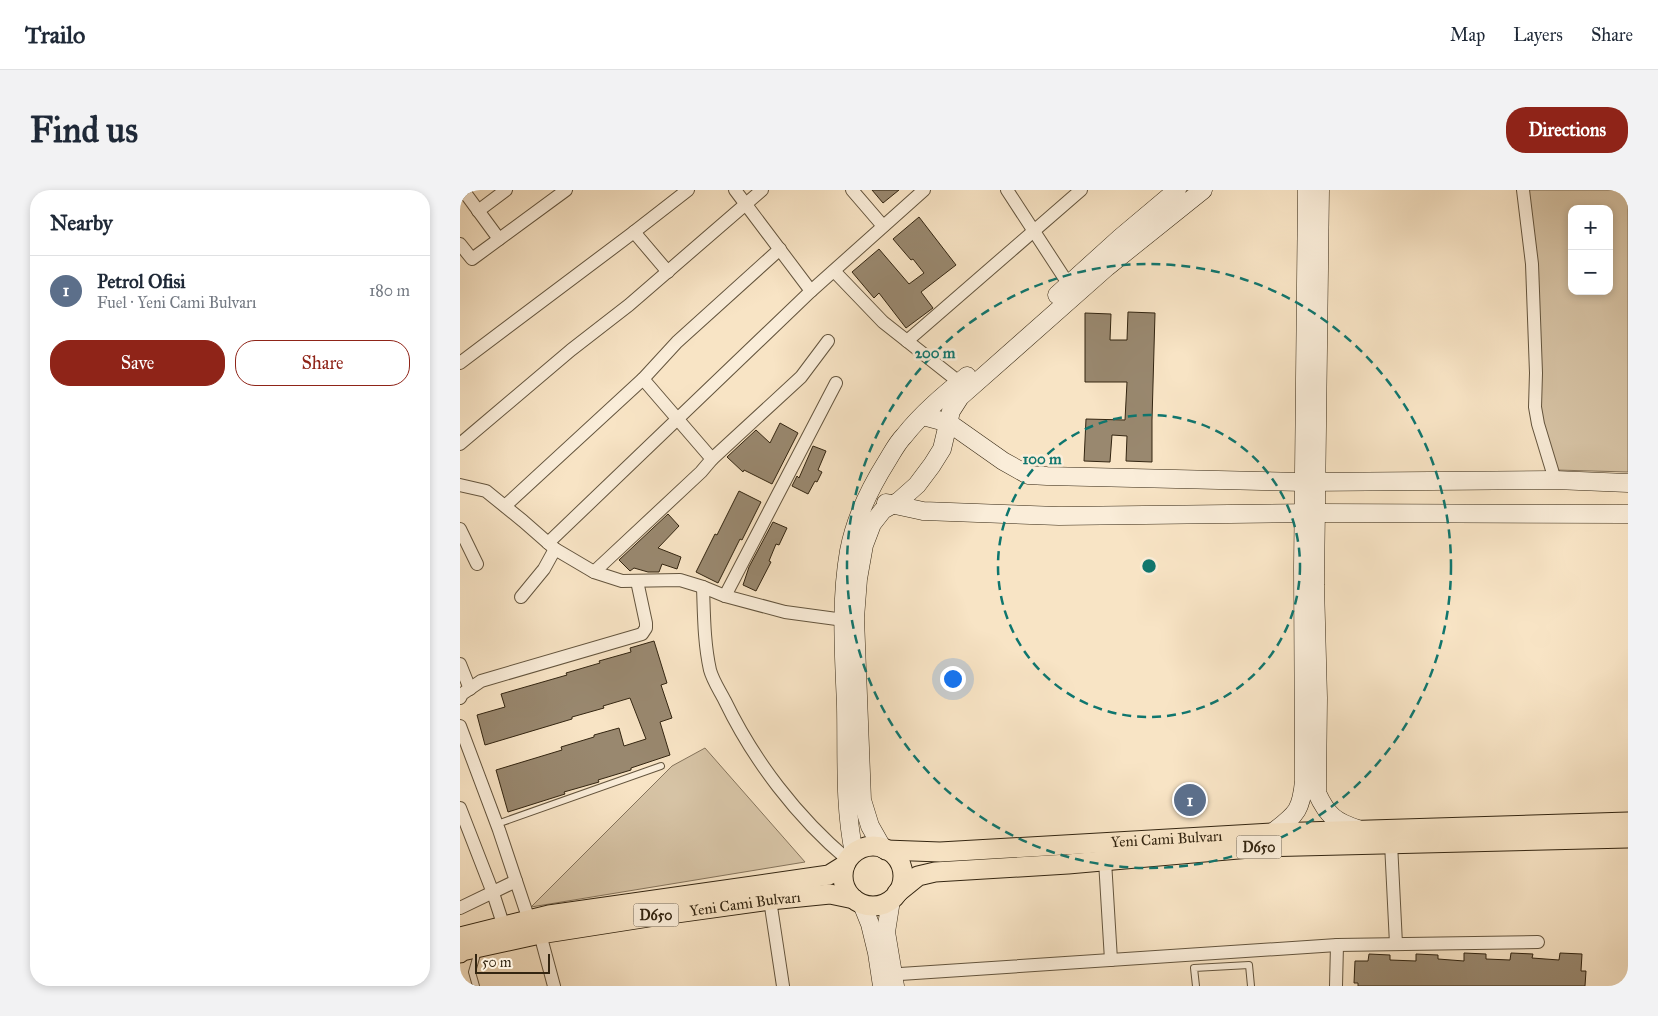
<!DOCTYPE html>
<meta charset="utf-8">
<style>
body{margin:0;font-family:"IM FELL Great Primer",serif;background:#f2f2f3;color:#1f2937}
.controls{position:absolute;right:15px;top:15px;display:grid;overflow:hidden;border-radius:10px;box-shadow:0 2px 8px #0003}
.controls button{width:45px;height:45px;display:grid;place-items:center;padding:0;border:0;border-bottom:1px solid #e0e1e3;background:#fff;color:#1f2937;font:25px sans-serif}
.scale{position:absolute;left:15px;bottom:12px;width:75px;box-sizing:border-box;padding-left:5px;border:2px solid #332511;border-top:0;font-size:14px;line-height:18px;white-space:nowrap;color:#332511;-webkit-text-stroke:4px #faedd9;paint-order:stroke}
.you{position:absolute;left:492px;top:488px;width:18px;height:18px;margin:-12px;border:4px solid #fff;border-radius:50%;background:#1a73e8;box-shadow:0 0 0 8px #1a73e833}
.badge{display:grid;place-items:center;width:32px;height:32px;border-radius:50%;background:#8f2418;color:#fff;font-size:16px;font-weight:700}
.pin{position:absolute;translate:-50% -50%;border:2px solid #fff;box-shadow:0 1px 5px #0006}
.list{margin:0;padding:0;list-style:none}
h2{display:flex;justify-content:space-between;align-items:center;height:65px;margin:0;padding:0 20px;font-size:21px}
h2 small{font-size:16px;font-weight:400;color:#747a83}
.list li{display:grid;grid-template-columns:32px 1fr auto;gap:15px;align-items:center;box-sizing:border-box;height:70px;padding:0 20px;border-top:1px solid #e0e1e3}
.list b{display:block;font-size:19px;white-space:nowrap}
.list p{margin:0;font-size:16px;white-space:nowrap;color:#747a83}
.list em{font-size:16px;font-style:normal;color:#747a83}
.actions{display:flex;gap:10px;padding:15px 20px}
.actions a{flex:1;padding:11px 0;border:1px solid #8f2418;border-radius:20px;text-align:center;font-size:18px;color:#8f2418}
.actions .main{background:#8f2418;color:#fff}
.map{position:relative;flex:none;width:1168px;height:796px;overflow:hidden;border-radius:20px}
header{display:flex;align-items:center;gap:30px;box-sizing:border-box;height:70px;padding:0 25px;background:#fff;border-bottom:1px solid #e0e1e3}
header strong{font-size:24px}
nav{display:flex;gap:28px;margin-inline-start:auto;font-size:18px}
.intro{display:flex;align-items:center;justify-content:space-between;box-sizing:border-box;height:120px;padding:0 30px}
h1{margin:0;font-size:35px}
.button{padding:12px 22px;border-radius:20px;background:#8f2418;color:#fff;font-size:18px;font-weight:700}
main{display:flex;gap:30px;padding:0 30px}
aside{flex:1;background:#fff;border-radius:20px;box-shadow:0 2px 8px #0003}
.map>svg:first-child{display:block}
.green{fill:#d7c4a6;stroke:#85745c;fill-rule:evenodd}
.building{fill:#99886f;stroke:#332511}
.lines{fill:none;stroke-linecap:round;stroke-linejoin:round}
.lane-casing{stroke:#64553e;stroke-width:8}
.street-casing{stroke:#64553e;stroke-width:14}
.secondary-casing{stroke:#332511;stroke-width:19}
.primary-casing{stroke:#332511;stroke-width:21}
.lane{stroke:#faedd9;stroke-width:6}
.street{stroke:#faedd9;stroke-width:12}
.secondary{stroke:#faedd9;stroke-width:18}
.primary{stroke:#f8e4c5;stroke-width:19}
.ring{fill:none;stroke:#0f766e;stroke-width:2.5;stroke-dasharray:9 6}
.labels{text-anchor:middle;stroke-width:5;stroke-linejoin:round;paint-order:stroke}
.shield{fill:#faedd9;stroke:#6f614d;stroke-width:1}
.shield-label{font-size:14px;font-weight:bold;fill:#332511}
.street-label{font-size:15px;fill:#332511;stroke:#faedd9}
.centre{fill:#0f766e;stroke:#faedd9;stroke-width:2.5}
.ring-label{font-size:15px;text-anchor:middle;font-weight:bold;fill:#0f766e;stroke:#faedd9;stroke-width:5;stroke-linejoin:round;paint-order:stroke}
</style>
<header>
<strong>Trailo</strong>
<nav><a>Map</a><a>Layers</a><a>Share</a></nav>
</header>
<div class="intro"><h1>Find us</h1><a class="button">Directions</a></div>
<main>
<aside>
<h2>Nearby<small></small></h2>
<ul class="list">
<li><span class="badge" style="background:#5c6f8a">1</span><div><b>Petrol Ofisi</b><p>Fuel · Yeni Cami Bulvarı</p></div><em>180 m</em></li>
</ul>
<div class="actions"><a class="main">Save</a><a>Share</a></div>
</aside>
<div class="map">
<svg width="1168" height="796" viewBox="0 0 1168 796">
<rect width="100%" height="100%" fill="#f8e4c5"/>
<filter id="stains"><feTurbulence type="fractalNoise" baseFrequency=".004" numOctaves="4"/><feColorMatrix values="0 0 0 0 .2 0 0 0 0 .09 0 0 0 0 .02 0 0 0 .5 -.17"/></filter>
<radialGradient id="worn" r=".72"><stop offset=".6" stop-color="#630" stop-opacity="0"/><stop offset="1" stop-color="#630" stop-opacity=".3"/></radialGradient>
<!-- green -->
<g class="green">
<path d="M1064,0H1168V282L1096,280L1079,233ZM1112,19H1149V101H1112Z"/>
<polygon points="245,558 345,672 71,717 212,576"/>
</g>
<!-- building -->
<g class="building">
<polygon points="412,0 439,0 423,13"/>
<polygon points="459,27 496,75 461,102 473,118 446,138 419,103 414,108 392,82 419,59 449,94 464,83 453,69 451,70 433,49"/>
<polygon points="668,122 695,123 692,230 692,272 666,271 667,246 652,245 650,272 624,271 626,229 665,230 667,192 625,192 625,123 651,124 650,150 667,150"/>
<polygon points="320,233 338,243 312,294 284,280 283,282 267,267 296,240 310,253"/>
<polygon points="353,256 366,261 358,280 362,282 357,292 355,291 348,304 332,296 337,286 339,288"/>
<polygon points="279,301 301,312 282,350 280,349 258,393 236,382 255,344 257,345"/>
<polygon points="208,324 219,336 198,358 221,367 217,379 202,374 199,382 188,382 174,378 170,381 159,370"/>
<polygon points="313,332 327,338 319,355 316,354 309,371 311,372 296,401 283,395 289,377"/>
<polygon points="194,451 207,493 201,495 212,528 200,532 210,565 171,578 171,580 138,590 139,592 104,602 105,604 48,622 36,580 102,560 101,557 134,547 134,545 159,538 164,556 186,549 170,508 143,516 144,518 112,527 112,529 25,555 17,525 45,517 41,504 107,485 106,483 140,473 139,471 171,462 170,458"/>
<polygon points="1004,763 1026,764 1026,769 1050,770 1051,763 1073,764 1072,768 1099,770 1100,763 1122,764 1121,781 1126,781 1125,796 898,796 898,793 894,793 895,771 908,771 909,764 930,765 930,770 956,771 956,764 978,765 978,769 1004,771"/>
</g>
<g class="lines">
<!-- lane casing -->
<g class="lane-casing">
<g id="lane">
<polyline points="37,634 201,576"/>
<polyline points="16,796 12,782 18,761"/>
<polyline points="736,796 734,778 789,775 791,796"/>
</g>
</g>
<!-- street casing -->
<g class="street-casing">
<g id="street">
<polyline points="3,0 39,49"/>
<polyline points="275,0 351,101"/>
<polyline points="392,0 423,36"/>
<polyline points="547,0 609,95"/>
<polyline points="1063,0 1072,74 1076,183 1075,217 1078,234 1095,290"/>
<polyline points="18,21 46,0"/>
<polyline points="174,42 228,0"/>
<polyline points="0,54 12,69 106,0"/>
<polyline points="374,81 423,132 499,192"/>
<polyline points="447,151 621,0"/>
<polyline points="0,173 174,42 208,82"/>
<polyline points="0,254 111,160 169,115 302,0"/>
<polyline points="252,269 341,187 368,151"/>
<polyline points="0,295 26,301 63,331 95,359 134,382 162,391 220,390 243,397 265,406 325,422 384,430"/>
<polyline points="45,316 183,189"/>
<polyline points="0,339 17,374"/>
<polyline points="88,353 351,101 464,0"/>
<polyline points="134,382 241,282 252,269 183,189 217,152 320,59"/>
<path d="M243,397C244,425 244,453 250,480C253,491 260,501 265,511C294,571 337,627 388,670"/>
<polyline points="265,406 376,193"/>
<polyline points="61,407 84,379 95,359"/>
<polyline points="0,474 10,499"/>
<polyline points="0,508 2,504 21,491 182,444 186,438 186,433 177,391"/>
<polyline points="0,536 39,640 69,730"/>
<polyline points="0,618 33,703 44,737"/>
<polyline points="931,653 936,754"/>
<polyline points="645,671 651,770"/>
<polyline points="310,710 323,796"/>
<polyline points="0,718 56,691"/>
<polyline points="80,744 94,796"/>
<polyline points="425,785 877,755 1078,752"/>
<polyline points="876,796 877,755"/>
</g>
</g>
<!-- secondary casing -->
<g class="secondary-casing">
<g id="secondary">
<path d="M860,0L855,395L858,508L857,603C867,625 875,632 898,639"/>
<polyline points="597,105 660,48 717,0"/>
<polyline points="463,226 489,233 543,271 568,285 587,286 844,292 1095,290 1168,293"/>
<polyline points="426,313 463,321 599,326 856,323 1168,324"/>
<path d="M812,643C836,624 841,622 844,591L843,377L847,0"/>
<polyline points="423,659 410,636 402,610 395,428 398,389 404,355 412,334 423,320 439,311 457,295 472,275 482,259 491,221 500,207 647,77 743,0"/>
<path d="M394,663C384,615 387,565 386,516C384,465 380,412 389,361C395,329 410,298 427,271C432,263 437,253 444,246C462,223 485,204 507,186"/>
<polyline points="431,710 426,742 435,796"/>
<polyline points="402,714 410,734 417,763 422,796"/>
</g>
</g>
<!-- primary casing -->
<g class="primary-casing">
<g id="primary">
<circle cx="413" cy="686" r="30"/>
<path id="s1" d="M426,660L480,662L812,643L1168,632"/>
<polyline points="437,703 458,686 475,682 608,674 801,657 1168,648"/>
<polyline points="0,747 89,725 369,685 385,675"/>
<path id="s2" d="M0,763L2,761L80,744L195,726L310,710L370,704L394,709"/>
</g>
</g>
<!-- lane -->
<use href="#lane" class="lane"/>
<!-- street -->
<use href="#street" class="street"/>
<!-- secondary -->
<use href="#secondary" class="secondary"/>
<!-- primary -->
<use href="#primary" class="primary"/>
</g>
<!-- distance rings -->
<g class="ring">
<circle cx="689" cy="376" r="151"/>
<circle cx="689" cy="376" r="302"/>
</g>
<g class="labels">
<!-- shield labels -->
<g class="shield">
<rect x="776.5" y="645.5" width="45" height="23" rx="4"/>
<rect x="173.5" y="713.5" width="45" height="23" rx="4"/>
</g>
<g class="shield-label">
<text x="799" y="662">D650</text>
<text x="196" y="730">D650</text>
</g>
<!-- street labels -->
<g class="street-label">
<text dy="5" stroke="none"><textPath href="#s1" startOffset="281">Yeni Cami Bulvarı</textPath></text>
<text dy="5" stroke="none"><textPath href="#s2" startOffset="290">Yeni Cami Bulvarı</textPath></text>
</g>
</g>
<circle cx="689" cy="376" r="8" class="centre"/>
<g class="ring-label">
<text x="475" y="168">200 m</text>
<text x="582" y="274">100 m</text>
</g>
<rect width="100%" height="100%" filter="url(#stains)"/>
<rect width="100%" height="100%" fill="url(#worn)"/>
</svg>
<div class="controls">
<button>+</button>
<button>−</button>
</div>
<div class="scale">50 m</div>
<div class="you"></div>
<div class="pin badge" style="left:730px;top:610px;background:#5c6f8a">1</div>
</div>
</main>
